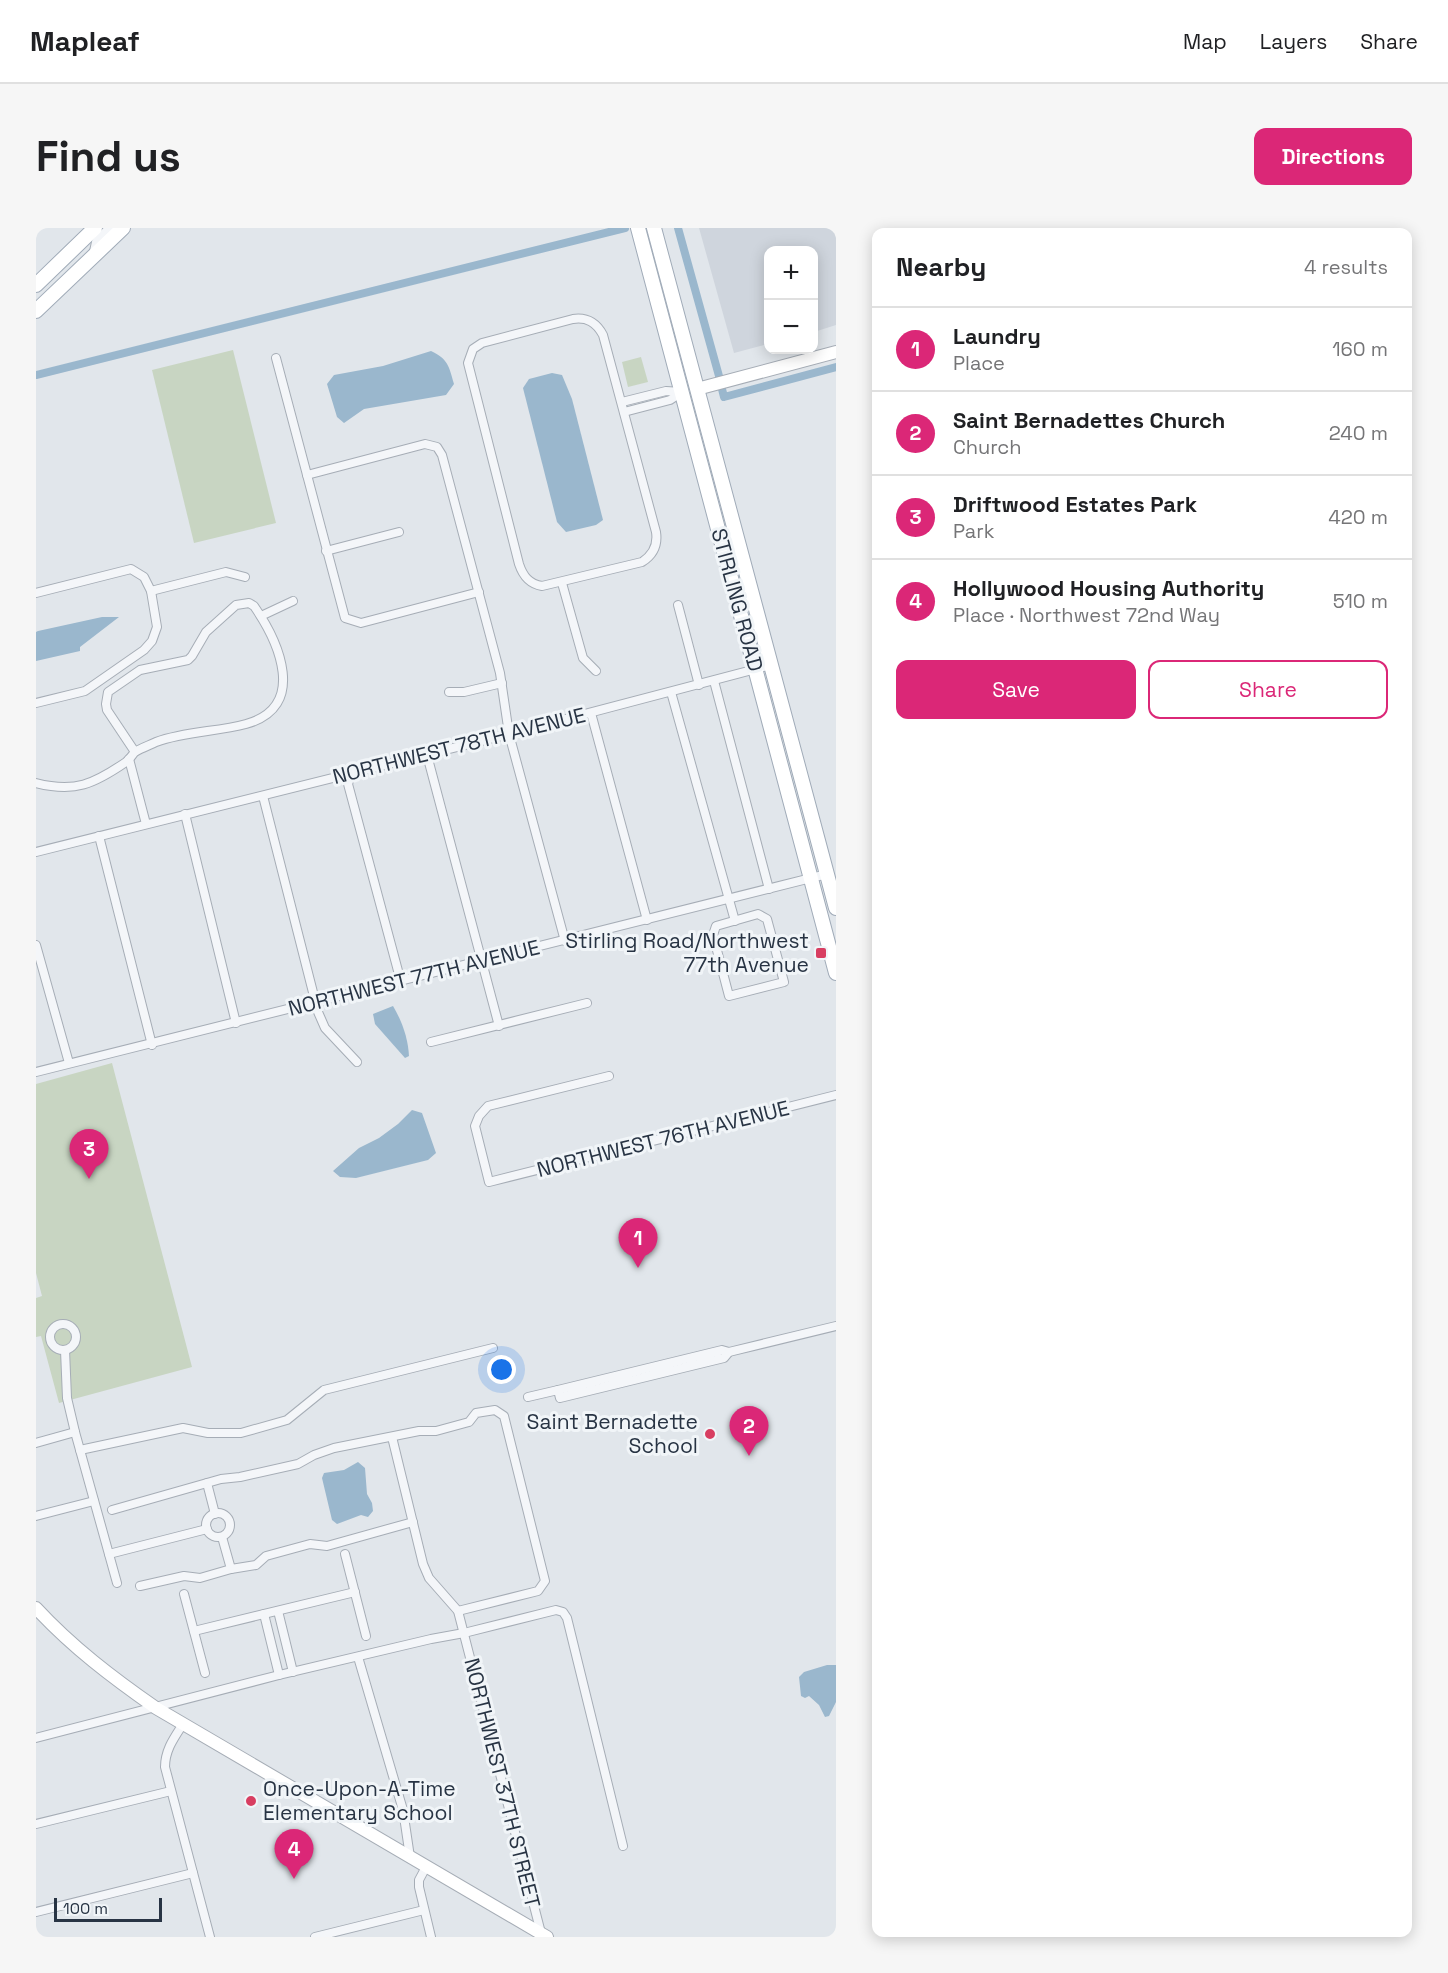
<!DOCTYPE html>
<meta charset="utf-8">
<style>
body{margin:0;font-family:"Space Grotesk",sans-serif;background:#f6f6f6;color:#202124}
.controls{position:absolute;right:18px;top:18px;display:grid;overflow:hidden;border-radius:12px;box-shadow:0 3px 15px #0003}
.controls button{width:54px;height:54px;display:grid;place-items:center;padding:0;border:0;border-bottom:2px solid #e0e0e0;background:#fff;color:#202124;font:30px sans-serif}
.scale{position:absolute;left:18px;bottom:15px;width:108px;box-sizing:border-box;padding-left:6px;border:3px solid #283444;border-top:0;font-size:16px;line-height:21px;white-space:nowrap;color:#283444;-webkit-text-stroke:4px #f1f5f8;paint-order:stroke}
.you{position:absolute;left:466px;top:1142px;width:21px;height:21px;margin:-15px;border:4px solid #fff;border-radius:50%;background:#1a73e8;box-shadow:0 0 0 9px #1a73e833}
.badge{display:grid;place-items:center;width:39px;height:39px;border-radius:50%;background:#db2777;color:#fff;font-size:20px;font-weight:700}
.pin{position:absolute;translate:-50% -50px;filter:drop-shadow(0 2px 3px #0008)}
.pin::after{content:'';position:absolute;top:32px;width:21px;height:18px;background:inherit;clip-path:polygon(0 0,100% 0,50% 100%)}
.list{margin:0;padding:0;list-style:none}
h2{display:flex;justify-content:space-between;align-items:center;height:78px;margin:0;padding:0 24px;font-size:26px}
h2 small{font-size:20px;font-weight:400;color:#757577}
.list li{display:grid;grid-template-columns:39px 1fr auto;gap:18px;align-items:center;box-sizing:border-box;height:84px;padding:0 24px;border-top:2px solid #e0e0e0}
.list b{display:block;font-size:22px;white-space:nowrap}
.list p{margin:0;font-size:20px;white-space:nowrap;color:#757577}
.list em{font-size:20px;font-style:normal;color:#757577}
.actions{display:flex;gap:12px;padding:18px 24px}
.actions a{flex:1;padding:14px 0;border:2px solid #db2777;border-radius:12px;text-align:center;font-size:21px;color:#db2777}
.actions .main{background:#db2777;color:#fff}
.map{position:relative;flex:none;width:800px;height:1709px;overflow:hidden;border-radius:12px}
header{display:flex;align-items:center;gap:36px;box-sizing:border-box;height:84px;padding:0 30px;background:#fff;border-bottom:2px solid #e0e0e0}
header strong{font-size:28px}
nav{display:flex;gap:33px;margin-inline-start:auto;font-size:21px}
.intro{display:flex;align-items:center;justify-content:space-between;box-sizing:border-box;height:144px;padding:0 36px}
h1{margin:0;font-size:42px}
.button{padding:15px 27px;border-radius:12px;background:#db2777;color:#fff;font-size:21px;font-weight:700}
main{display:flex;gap:36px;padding:0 36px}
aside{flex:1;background:#fff;border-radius:12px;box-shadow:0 3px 15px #0003}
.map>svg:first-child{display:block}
.built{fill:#cfd5dd}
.green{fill:#c8d5c2}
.water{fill:#9ab7cd}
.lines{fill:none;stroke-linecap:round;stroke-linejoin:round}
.canal{stroke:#9ab7cd;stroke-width:8}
.street-casing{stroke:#a6adb6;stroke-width:10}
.secondary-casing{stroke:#a6adb6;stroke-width:14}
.primary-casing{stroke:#a0abb8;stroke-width:16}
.street{stroke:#f4f6f9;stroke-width:8}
.secondary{stroke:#fff;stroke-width:12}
.primary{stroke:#fff;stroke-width:14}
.poi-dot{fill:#d83e61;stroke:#f1f5f8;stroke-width:2}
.labels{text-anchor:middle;stroke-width:6;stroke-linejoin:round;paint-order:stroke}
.street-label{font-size:21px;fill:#283444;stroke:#f1f5f8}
.poi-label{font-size:21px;fill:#283444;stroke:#f1f5f8;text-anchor:end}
</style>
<header>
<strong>Mapleaf</strong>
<nav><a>Map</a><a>Layers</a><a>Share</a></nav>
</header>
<div class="intro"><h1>Find us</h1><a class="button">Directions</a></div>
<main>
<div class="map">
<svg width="800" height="1709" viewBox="0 0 800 1709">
<rect width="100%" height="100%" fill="#e1e6eb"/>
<!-- built -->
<polygon class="built" points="663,0 800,0 800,97 778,104 778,22 732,22 732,116 698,125"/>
<!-- green -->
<g class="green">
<polygon points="197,122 240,295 158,315 116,142"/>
<polygon points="605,129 612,154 592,159 586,134"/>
<polygon points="76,835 156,1139 23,1175 5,1108 0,1109 0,1070 6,1068 0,1045 0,856"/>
</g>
<!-- water -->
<g class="water">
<path d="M395,123C412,131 413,138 418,156L410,167L328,181L308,195L301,189L291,156L298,147L347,138Z"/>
<polygon points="516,145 526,147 536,171 567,292 560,297 530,304 521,294 487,160 493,151"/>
<polygon points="66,389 83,389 44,419 44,423 0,433 0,404 2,403"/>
<path d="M357,778C366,793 372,810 373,828L369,830L339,796L337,786Z"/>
<polygon points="376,882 386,885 400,925 392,932 320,950 304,949 297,943 323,920 343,910 362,896"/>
<polygon points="322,1234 329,1240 331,1266 336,1275 337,1283 332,1289 325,1287 301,1296 296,1292 286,1250 288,1245 308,1242"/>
<polygon points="791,1437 800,1437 800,1474 793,1488 789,1489 783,1477 773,1468 769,1470 765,1468 763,1449 768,1444"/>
</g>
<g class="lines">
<!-- canal -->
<g class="canal">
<polyline points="642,0 683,148"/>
<polyline points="0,147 589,0"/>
<polyline points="686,161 688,169 800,139"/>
</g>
<!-- street casing -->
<g class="street-casing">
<g id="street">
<polyline points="57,28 60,14 73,0"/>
<path d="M537,91C551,89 560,94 567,107L620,304C622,317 617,327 606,334L506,358C493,356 487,348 483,336L432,135L437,121L446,115Z"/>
<polyline points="240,130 309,390 325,395 443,364"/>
<polyline points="586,174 630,163 646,164"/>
<polyline points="588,184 634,172 646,164"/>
<polyline points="271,247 389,216 401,219 406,227 464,445 473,506 529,713"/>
<polyline points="290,323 363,304"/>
<polyline points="526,355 547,430 560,443"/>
<polyline points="115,363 190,344 209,349"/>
<polyline points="0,365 95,341 108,349 115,363 121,399 116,413 108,422 49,463 0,475"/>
<polyline points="642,377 663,457"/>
<polyline points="225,388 257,373"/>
<polyline points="678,453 733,661"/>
<polyline points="413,464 428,464 466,455"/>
<polyline points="635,464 699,693"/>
<polyline points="555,485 611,692"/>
<polyline points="391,527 463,798"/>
<polyline points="93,531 110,596"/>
<polyline points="315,546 312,556 365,754"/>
<path d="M0,555C39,565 58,556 90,534C94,531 96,527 99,524C105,520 114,517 120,514C150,503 181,504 210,496C272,479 243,414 218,378L213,375L200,377L170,404L156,428L152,432L104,442L72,464L70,476L71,482L99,524"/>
<polyline points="227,568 282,784 289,800 321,834"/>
<polyline points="149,586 200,795"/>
<polyline points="63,608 116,817"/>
<polyline points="0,624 473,506 735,437"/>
<polygon points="722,686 731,691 748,754 693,768 677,707 680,698"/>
<polyline points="0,717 33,835"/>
<polyline points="395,814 551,775"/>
<polyline points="0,844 791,646"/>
<polyline points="573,848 452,878 443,888 439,898 453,954 800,867"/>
<circle cx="27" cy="1109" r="13"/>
<polyline points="29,1122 31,1170 39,1204 81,1355"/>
<polygon points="686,1122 693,1124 688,1130 524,1170 522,1162"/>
<polyline points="693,1124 800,1098"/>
<polyline points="492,1169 522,1162"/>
<polyline points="356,1209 387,1336 393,1350 422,1383 505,1705"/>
<polyline points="0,1215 39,1204"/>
<polyline points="44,1222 147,1200 172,1205 205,1205 251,1192 288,1162 457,1120"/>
<polyline points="171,1255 179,1286"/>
<polyline points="76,1282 185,1251 204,1249 262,1236 278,1227 298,1220 383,1203 400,1203 433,1194 440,1185 459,1182 468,1188 509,1353 502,1363 422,1383"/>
<circle cx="182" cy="1297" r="12"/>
<polyline points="0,1288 58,1273"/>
<polyline points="186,1309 195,1341"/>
<polyline points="73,1326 171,1301"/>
<polyline points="309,1326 330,1408"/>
<polyline points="104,1358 148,1348 164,1350 195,1341 220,1337 230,1328 274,1316 291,1318 377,1294"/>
<polyline points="148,1366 169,1445"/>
<polyline points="242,1383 257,1444"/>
<polyline points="228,1386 243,1447"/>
<polyline points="158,1403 319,1364"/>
<polyline points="322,1429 367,1582 374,1629"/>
<path d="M147,1496C138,1510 129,1522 129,1539L174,1709"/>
<polyline points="0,1510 243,1447 395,1411 428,1405 520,1382 527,1384 531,1390 587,1618"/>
<polyline points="0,1596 135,1563"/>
<polyline points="390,1639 383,1652 383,1659 395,1709"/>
<polyline points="0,1684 157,1645"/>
<polyline points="279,1709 388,1682"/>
</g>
</g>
<!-- secondary casing -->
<g class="secondary-casing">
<g id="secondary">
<polyline points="661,161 800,124"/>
<path d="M0,1380C36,1419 77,1450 120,1480L511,1709"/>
</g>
</g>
<!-- primary casing -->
<g class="primary-casing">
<g id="primary">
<polyline points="602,0 800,745"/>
<polyline points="618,0 800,680"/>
<polyline points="0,57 59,0"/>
<polyline points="0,83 87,0"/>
</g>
</g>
<!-- street -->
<use href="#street" class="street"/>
<!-- secondary -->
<use href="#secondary" class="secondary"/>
<!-- primary -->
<use href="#primary" class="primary"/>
</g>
<!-- markers -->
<g class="poi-dot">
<rect x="779" y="719" width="12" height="12" rx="3"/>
<circle cx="674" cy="1206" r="6"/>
<circle cx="215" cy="1573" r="6"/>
</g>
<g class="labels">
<!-- street labels -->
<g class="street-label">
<text transform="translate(701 372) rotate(75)" y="7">STIRLING ROAD</text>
<text transform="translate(423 518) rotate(-14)" y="7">NORTHWEST 78TH AVENUE</text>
<text transform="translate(378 750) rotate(-14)" y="7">NORTHWEST 77TH AVENUE</text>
<text transform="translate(627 911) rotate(-14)" y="7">NORTHWEST 76TH AVENUE</text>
<text transform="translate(466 1555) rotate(76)" y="7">NORTHWEST 37TH STREET</text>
</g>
<!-- poi labels -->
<g class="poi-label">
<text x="773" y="720">Stirling Road/Northwest<tspan x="773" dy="24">77th Avenue</tspan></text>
<text x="662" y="1201">Saint Bernadette<tspan x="662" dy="24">School</tspan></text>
<text x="227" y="1568" text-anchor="start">Once-Upon-A-Time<tspan x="227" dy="24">Elementary School</tspan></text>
</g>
</g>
</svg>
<div class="controls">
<button>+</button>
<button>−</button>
</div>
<div class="scale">100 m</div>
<div class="you"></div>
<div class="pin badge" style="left:602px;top:1040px">1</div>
<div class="pin badge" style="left:713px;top:1228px">2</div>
<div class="pin badge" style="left:53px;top:951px">3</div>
<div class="pin badge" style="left:258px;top:1651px">4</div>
</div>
<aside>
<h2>Nearby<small>4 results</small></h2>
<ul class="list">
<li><span class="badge">1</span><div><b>Laundry</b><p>Place</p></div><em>160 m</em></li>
<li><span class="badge">2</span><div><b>Saint Bernadettes Church</b><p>Church</p></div><em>240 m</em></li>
<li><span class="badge">3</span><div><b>Driftwood Estates Park</b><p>Park</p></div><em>420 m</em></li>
<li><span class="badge">4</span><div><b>Hollywood Housing Authority</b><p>Place · Northwest 72nd Way</p></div><em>510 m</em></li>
</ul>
<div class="actions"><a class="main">Save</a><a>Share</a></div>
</aside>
</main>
